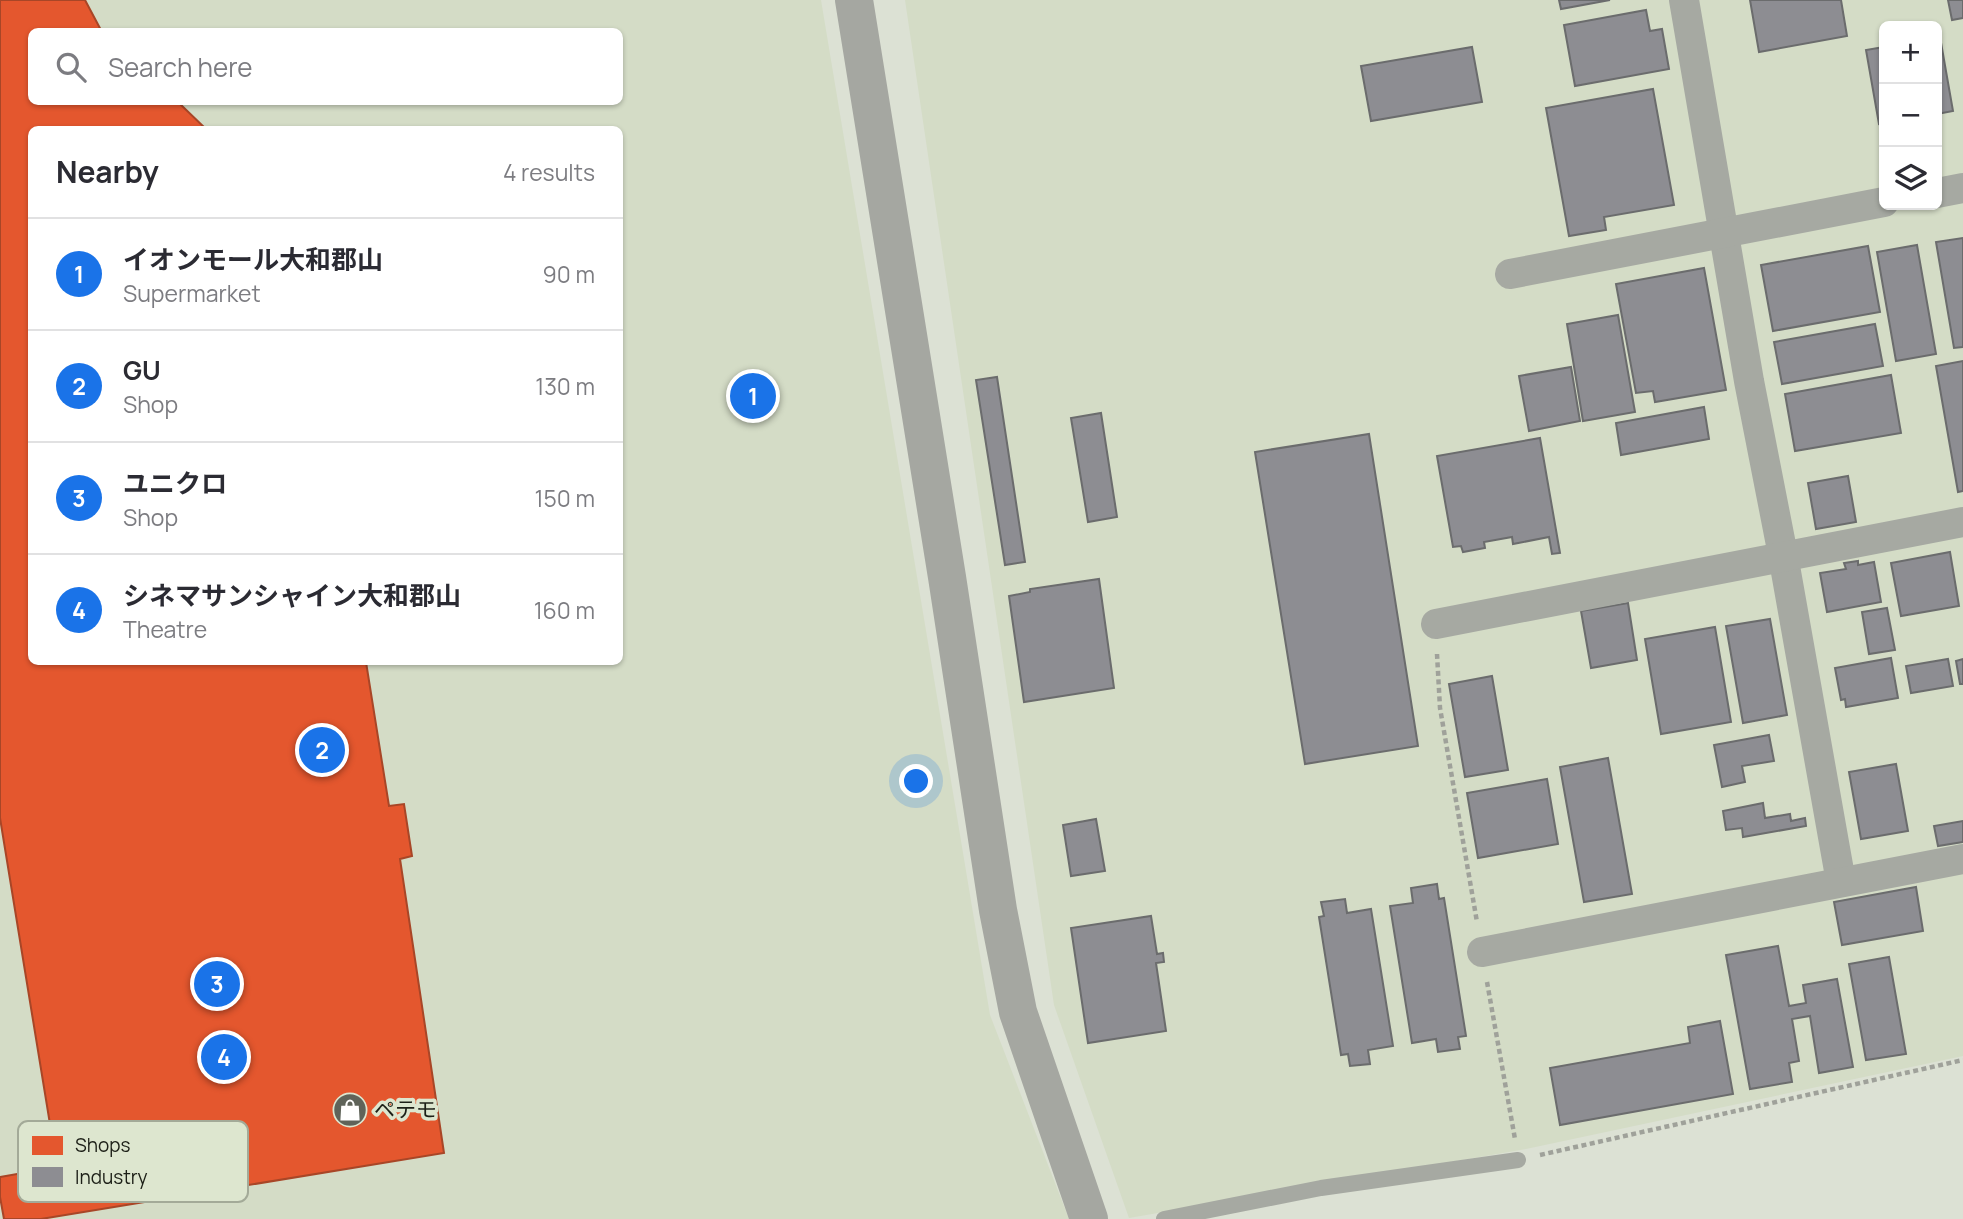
<!DOCTYPE html>
<meta charset="utf-8">
<style>
body{margin:0;font-family:Manrope,"Noto Sans JP",sans-serif;background:#f7f7f7;color:#2b2b33}
.controls{position:absolute;right:21px;top:21px;display:grid;overflow:hidden;border-radius:10px;box-shadow:0 2px 5px #0004}
.controls button{width:63px;height:63px;display:grid;place-items:center;padding:0;border:0;border-bottom:2px solid #e1e1e2;background:#fff;color:#2b2b33;font:35px sans-serif}
.you{position:absolute;left:917px;top:782px;width:24px;height:24px;margin:-18px;border:5px solid #fff;border-radius:50%;background:#1a73e8;box-shadow:0 0 0 10px #1a73e833}
.badge{display:grid;place-items:center;width:46px;height:46px;border-radius:50%;background:#1a73e8;color:#fff;font-size:23px;font-weight:700}
.pin{position:absolute;translate:-50% -50%;border:4px solid #fff;box-shadow:0 2px 7px #0006}
.list{margin:0;padding:0;list-style:none}
h2{display:flex;justify-content:space-between;align-items:center;height:91px;margin:0;padding:0 28px;font-size:30px}
h2 small{font-size:23px;font-weight:400;color:#7c7c81}
.list li{display:grid;grid-template-columns:46px 1fr auto;gap:21px;align-items:center;box-sizing:border-box;height:112px;padding:0 28px;border-top:2px solid #e1e1e2}
.list b{display:block;font-size:26px;white-space:nowrap}
.list p{margin:0;font-size:23px;white-space:nowrap;color:#7c7c81}
.list em{font-size:23px;font-style:normal;color:#7c7c81}
.icon{flex:none;width:38px;height:38px;fill:none;stroke:currentColor;stroke-width:2;stroke-linecap:round;stroke-linejoin:round}
.map{position:relative;flex:none;width:1963px;height:1219px;overflow:hidden}
.search{position:absolute;background:#fff;box-shadow:0 2px 5px #0004;left:28px;top:28px;width:595px;height:77px;display:flex;align-items:center;gap:18px;box-sizing:border-box;padding:0 24px;border-radius:10px;color:#7c7c81;font-size:26px}
.panel{position:absolute;background:#fff;box-shadow:0 2px 5px #0004;left:28px;top:126px;width:595px;height:539px;border-radius:10px}
.map>svg:first-child{display:block}
.built{fill:#d4dcc6;fill-rule:evenodd}
.shops{fill:#e4572e;stroke:#a84627;stroke-width:2}
.industry{fill:#8d8d92;stroke:#6b6c6d;stroke-width:2}
.lines{fill:none;stroke-linecap:round;stroke-linejoin:round}
.path{stroke:#9fa19a;stroke-width:4.5;stroke-dasharray:5 3.5;stroke-linecap:butt}
.lane{stroke:#a6a9a2;stroke-width:16}
.street{stroke:#a6a9a2;stroke-width:30}
.secondary{stroke:#a5a7a1;stroke-width:38}
.labels{text-anchor:middle;stroke-width:7;stroke-linejoin:round;paint-order:stroke}
.poi-label{font-size:21px;fill:#1c1f17;stroke:#dde6cf;text-anchor:start}
.key{fill:#dde6cf;stroke:#a3aa98;stroke-width:2}
.key-label{font-size:19px;fill:#1c1f17}
</style>
<div class="map">
<svg width="1963" height="1219" viewBox="0 0 1963 1219">
<rect width="100%" height="100%" fill="#dce1d4"/>
<!-- built -->
<g class="built">
<path d="M0,0H821L990,1015L1069,1219H0ZM32,32H620V102H32ZM32,130H620V662H32Z"/>
<path d="M905,0H1963V1056L1526,1149L1129,1218L1054,1005ZM1884,26H1937V205H1884Z"/>
</g>
<!-- shops -->
<polygon class="shops" points="0,0 85,0 102,32 32,32 32,102 178,102 207,130 32,130 32,662 366,662 389,806 404,804 412,856 400,859 444,1153 41,1219 4,1219 0,1197 0,1177 57,1167 0,818"/>
<!-- industry -->
<g class="industry">
<polygon points="1559,0 1610,0 1561,9"/>
<polygon points="1750,0 1841,0 1847,36 1759,52"/>
<polygon points="1948,0 1963,0 1963,18 1952,20"/>
<polygon points="1646,10 1650,31 1662,29 1669,69 1575,86 1564,25"/>
<polygon points="1940,37 1953,111 1937,114 1937,38"/>
<polygon points="1472,47 1482,102 1371,121 1361,66"/>
<polygon points="1884,47 1884,123 1879,124 1866,50"/>
<polygon points="1653,89 1674,205 1604,217 1606,230 1569,236 1546,108"/>
<polygon points="1963,238 1963,347 1954,348 1936,242"/>
<polygon points="1917,245 1936,354 1896,361 1877,252"/>
<polygon points="1868,246 1880,312 1773,331 1761,265"/>
<polygon points="1704,268 1726,390 1655,402 1653,391 1636,393 1616,284"/>
<polygon points="1618,315 1635,412 1583,421 1567,324"/>
<polygon points="1875,324 1883,366 1782,384 1774,342"/>
<polygon points="1963,361 1963,491 1958,492 1936,366"/>
<polygon points="1571,367 1580,421 1529,431 1519,376"/>
<polygon points="1891,375 1901,433 1795,451 1785,394"/>
<polygon points="997,377 1025,562 1005,565 976,380"/>
<polygon points="1704,407 1709,439 1621,455 1616,423"/>
<polygon points="1101,413 1117,517 1088,522 1071,418"/>
<polygon points="1369,434 1418,746 1305,764 1255,452"/>
<polygon points="1540,438 1560,553 1552,554 1549,537 1513,544 1512,537 1484,542 1485,548 1463,552 1461,546 1453,547 1437,456"/>
<polygon points="1848,476 1856,522 1816,529 1808,483"/>
<polygon points="1950,552 1959,606 1901,616 1891,563"/>
<polygon points="1858,561 1858,565 1874,562 1881,602 1827,612 1820,573 1846,569 1844,563"/>
<polygon points="1099,579 1114,688 1024,702 1009,596 1030,592 1030,589"/>
<polygon points="1628,603 1637,660 1591,668 1581,611"/>
<polygon points="1887,608 1895,650 1869,654 1862,612"/>
<polygon points="1770,619 1787,715 1743,723 1726,626"/>
<polygon points="1715,627 1731,722 1661,734 1645,639"/>
<polygon points="1891,658 1898,698 1846,707 1845,699 1841,700 1835,668"/>
<polygon points="1948,659 1953,686 1911,693 1906,666"/>
<polygon points="1963,659 1963,684 1960,684 1956,661"/>
<polygon points="1492,676 1508,770 1465,777 1449,684"/>
<polygon points="1769,735 1774,761 1742,766 1745,782 1722,787 1714,745"/>
<polygon points="1608,758 1632,894 1584,902 1560,767"/>
<polygon points="1896,764 1908,831 1861,839 1849,772"/>
<polygon points="1547,779 1558,844 1478,858 1467,793"/>
<polygon points="1763,803 1765,818 1790,814 1791,821 1805,818 1806,826 1743,837 1742,828 1726,830 1723,811"/>
<polygon points="1096,819 1105,871 1071,876 1063,825"/>
<polygon points="1963,821 1963,842 1938,846 1934,826"/>
<polygon points="1437,884 1439,899 1444,898 1466,1036 1458,1037 1460,1049 1438,1052 1436,1039 1412,1043 1390,906 1413,903 1411,888"/>
<polygon points="1916,887 1923,931 1842,945 1834,902"/>
<polygon points="1345,899 1347,913 1371,909 1393,1046 1368,1050 1370,1064 1350,1066 1348,1054 1341,1055 1319,917 1324,916 1321,902"/>
<polygon points="1151,916 1157,954 1163,953 1164,962 1156,963 1166,1031 1088,1043 1071,928"/>
<polygon points="1778,946 1789,1006 1806,1003 1803,985 1837,979 1853,1067 1819,1073 1810,1016 1792,1019 1799,1061 1789,1063 1792,1082 1750,1089 1726,955"/>
<polygon points="1889,957 1906,1054 1866,1060 1849,964"/>
<polygon points="1720,1021 1733,1094 1560,1125 1550,1068 1690,1043 1688,1027"/>
</g>
<g class="lines">
<!-- path -->
<g class="path">
<polyline points="1437,654 1440,708 1477,922"/>
<polyline points="1487,982 1515,1139"/>
<polyline points="1540,1155 1963,1060"/>
</g>
<!-- lane -->
<polyline class="lane" points="1164,1219 1321,1188 1518,1160"/>
<!-- street -->
<g class="street">
<polyline points="1684,0 1749,381 1783,555 1841,882"/>
<polyline points="1937,193 1963,188"/>
<polyline points="1510,274 1884,202"/>
<polyline points="1436,624 1963,522"/>
<polyline points="1482,952 1963,859"/>
</g>
<!-- secondary -->
<polyline class="secondary" points="854,0 947,577 998,910 1018,1012 1089,1219"/>
</g>
<!-- icons -->
<defs>
<g id="shop-disc" transform="scale(1.75)"><circle r="9.5" fill="#5f6359" stroke="#dde6cf"/><path d="M-5-2.5h2.3a2.7 3.5 0 0 1 5.4 0H5L5.5 6h-11ZM-1.5-2.5h3a1.5 2.3 0 0 0-3 0Z" fill="#fff"/></g>
</defs>
<g fill-rule="evenodd">
<use href="#shop-disc" x="350" y="1110"/>
</g>
<g class="labels">
<!-- poi labels -->
<g class="poi-label">
<text x="374" y="1117">ペテモ</text>
</g>
</g>
<!-- legend -->
<rect x="18" y="1121" width="230" height="81" rx="10" class="key"/>
<rect x="32" y="1136" width="31" height="19" fill="#e4572e"/>
<rect x="32" y="1167" width="31" height="20" fill="#8d8d92"/>
<g class="key-label">
<text x="75" y="1152">Shops</text>
<text x="75" y="1184">Industry</text>
</g>
</svg>
<div class="controls">
<button>+</button>
<button>−</button>
<button><svg class="icon" aria-label="layers" viewBox="0 0 24 24"><path d="M12 4l9 5-9 5-9-5zM3 14l9 5 9-5"/></svg></button>
</div>
<div class="you"></div>
<div class="pin badge" style="left:753px;top:396px">1</div>
<div class="pin badge" style="left:322px;top:750px">2</div>
<div class="pin badge" style="left:217px;top:984px">3</div>
<div class="pin badge" style="left:224px;top:1057px">4</div>
<div class="search"><svg class="icon" aria-label="search" viewBox="0 0 24 24"><circle cx="10" cy="10" r="6"/><path d="M15 15l6 6"/></svg>Search here</div>
<section class="panel">
<h2>Nearby<small>4 results</small></h2>
<ul class="list">
<li><span class="badge">1</span><div><b>イオンモール大和郡山</b><p>Supermarket</p></div><em>90 m</em></li>
<li><span class="badge">2</span><div><b>GU</b><p>Shop</p></div><em>130 m</em></li>
<li><span class="badge">3</span><div><b>ユニクロ</b><p>Shop</p></div><em>150 m</em></li>
<li><span class="badge">4</span><div><b>シネマサンシャイン大和郡山</b><p>Theatre</p></div><em>160 m</em></li>
</ul>
</section>
</div>
